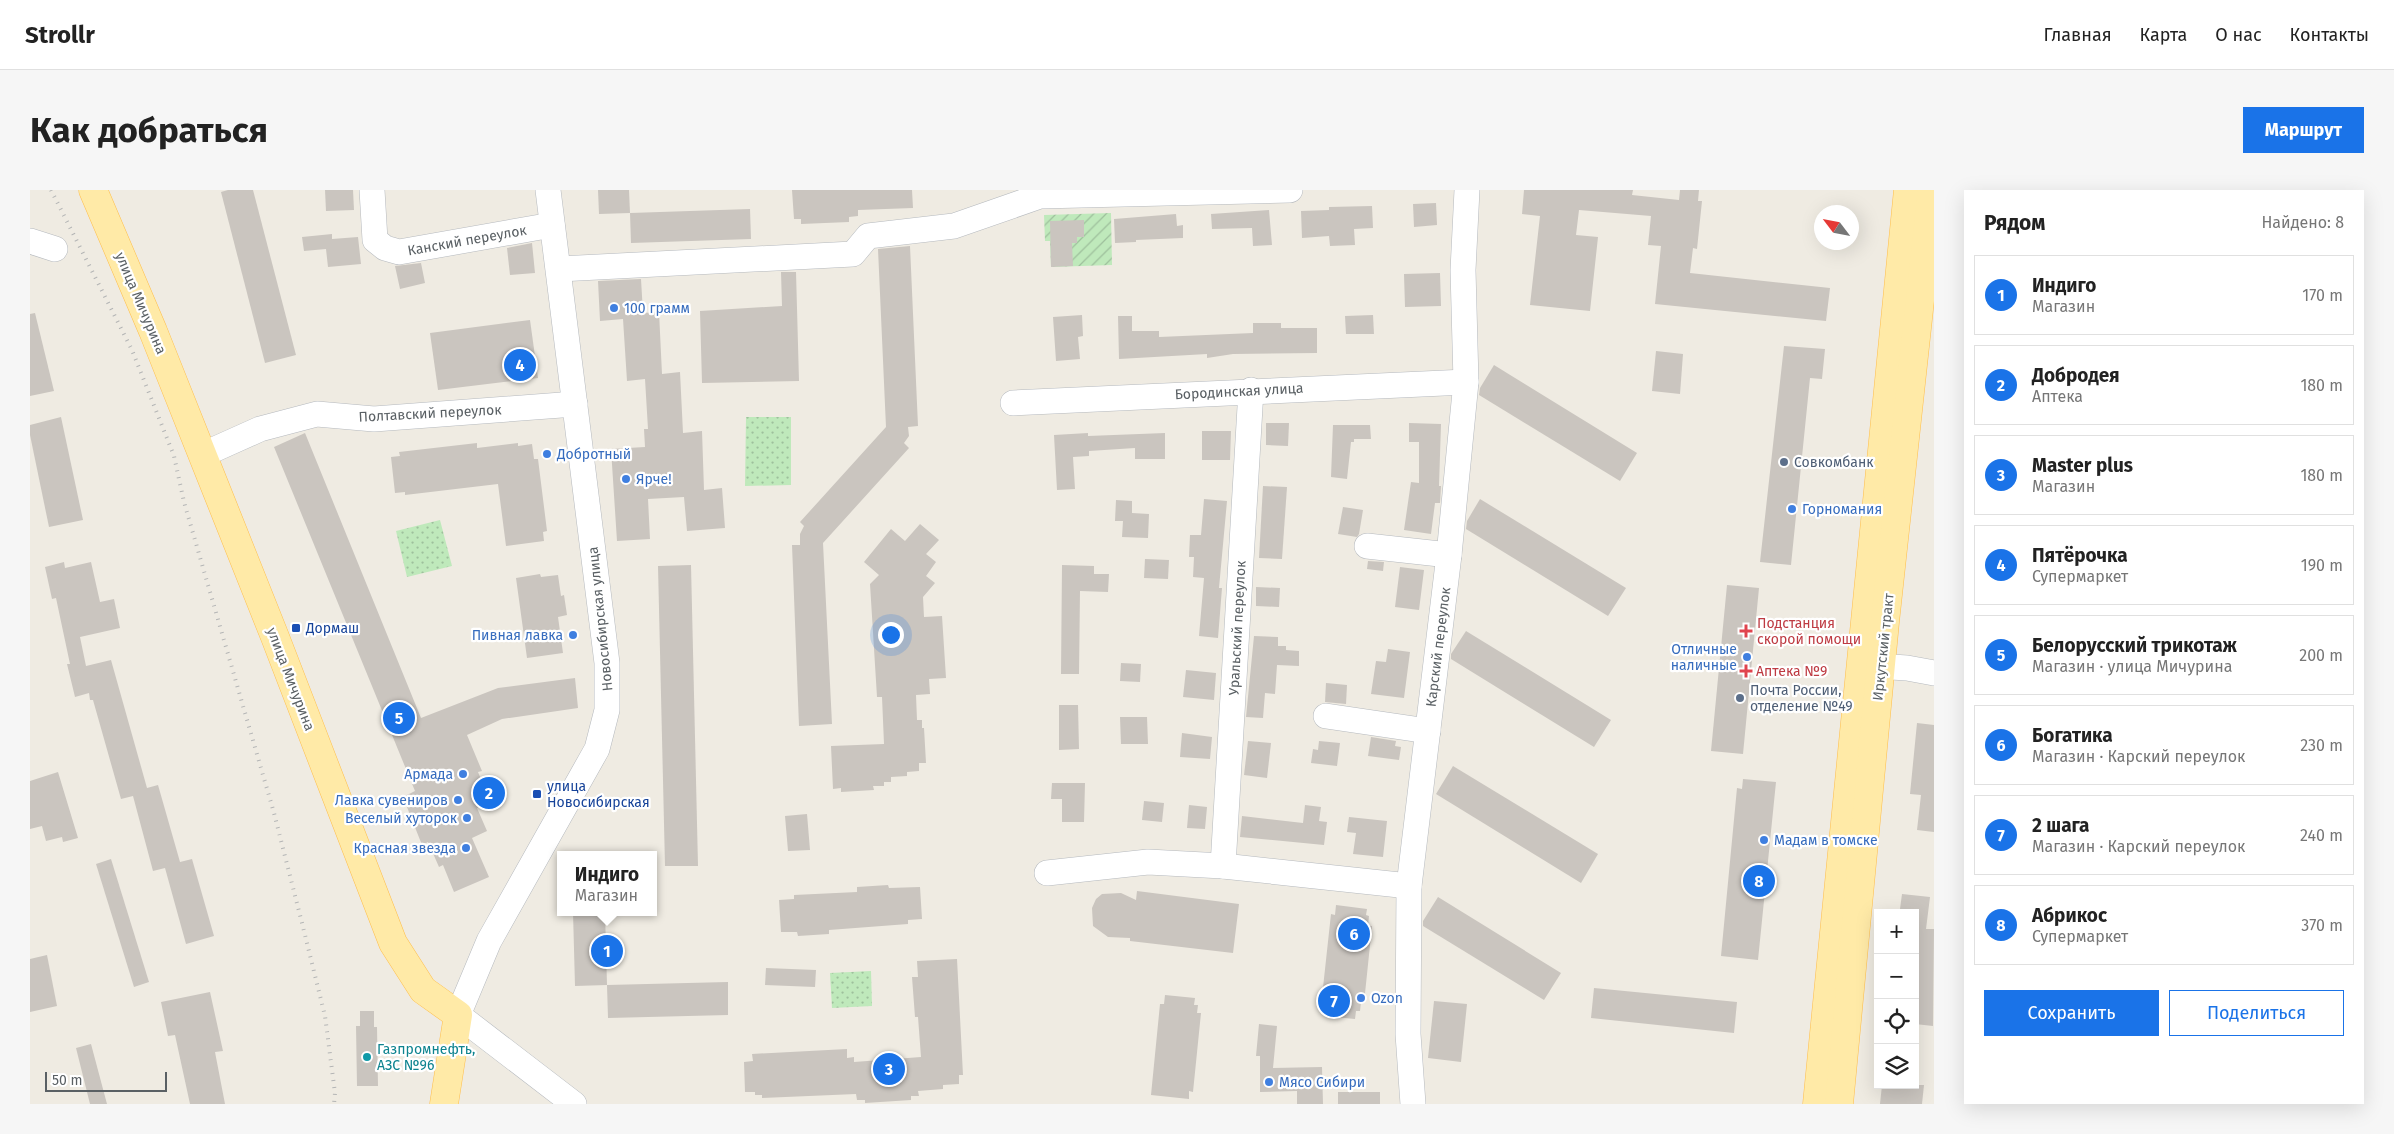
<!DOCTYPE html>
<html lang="ru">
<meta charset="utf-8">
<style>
body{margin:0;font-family:"Fira Sans",sans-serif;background:#f6f6f6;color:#222}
.controls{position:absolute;right:15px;bottom:15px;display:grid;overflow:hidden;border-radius:0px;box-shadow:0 5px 20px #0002}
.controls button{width:45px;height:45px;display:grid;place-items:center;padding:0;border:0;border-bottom:1px solid #e0e0e0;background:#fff;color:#222;font:25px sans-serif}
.compass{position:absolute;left:1784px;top:15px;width:45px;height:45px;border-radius:50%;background:#fff;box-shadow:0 5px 20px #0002;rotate:302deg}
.scale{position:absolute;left:15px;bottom:12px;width:122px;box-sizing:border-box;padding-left:5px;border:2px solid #5a6064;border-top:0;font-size:14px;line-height:18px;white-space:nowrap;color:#5a6064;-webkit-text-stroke:4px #fff;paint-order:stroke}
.you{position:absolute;left:860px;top:444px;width:18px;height:18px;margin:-12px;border:4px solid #fff;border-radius:50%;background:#1a73e8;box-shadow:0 0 0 8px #1a73e833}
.badge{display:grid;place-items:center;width:32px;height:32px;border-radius:50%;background:#1a73e8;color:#fff;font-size:16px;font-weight:700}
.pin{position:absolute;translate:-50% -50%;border:2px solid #fff;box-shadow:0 1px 5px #0006}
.popup{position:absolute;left:527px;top:661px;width:100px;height:65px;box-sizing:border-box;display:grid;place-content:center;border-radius:0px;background:#fff;filter:drop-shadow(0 1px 4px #0005);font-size:16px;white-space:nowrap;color:#767676}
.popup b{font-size:19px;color:#222}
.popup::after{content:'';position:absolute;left:50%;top:100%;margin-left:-10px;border:10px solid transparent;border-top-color:#fff}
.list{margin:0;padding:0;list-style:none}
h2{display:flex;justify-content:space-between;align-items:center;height:65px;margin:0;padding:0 20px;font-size:21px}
h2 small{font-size:16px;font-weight:400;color:#767676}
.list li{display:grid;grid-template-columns:32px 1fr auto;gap:15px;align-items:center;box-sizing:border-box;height:80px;margin:0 10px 10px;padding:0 10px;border:1px solid #e0e0e0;border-radius:0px}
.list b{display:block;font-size:19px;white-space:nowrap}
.list p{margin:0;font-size:16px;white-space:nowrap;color:#767676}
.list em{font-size:16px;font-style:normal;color:#767676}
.actions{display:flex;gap:10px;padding:15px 20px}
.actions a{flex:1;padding:11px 0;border:1px solid #1a73e8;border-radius:0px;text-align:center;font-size:18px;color:#1a73e8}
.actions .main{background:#1a73e8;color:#fff}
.icon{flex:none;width:28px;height:28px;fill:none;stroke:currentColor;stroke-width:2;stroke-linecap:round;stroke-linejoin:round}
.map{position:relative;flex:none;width:1904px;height:914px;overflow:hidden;border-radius:0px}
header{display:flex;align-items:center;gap:30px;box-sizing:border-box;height:70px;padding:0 25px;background:#fff;border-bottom:1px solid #e0e0e0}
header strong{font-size:24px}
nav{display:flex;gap:28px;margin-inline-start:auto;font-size:18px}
.intro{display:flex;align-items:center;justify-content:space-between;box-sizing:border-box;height:120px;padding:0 30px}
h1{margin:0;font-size:35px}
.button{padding:12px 22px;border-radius:0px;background:#1a73e8;color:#fff;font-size:18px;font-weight:700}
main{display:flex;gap:30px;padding:0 30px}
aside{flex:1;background:#fff;border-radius:0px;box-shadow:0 5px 20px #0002}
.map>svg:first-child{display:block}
.park{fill:url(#park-dots)}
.garden{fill:url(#garden-furrows)}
.building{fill:#cac5bf}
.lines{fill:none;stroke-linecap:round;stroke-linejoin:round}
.minor-casing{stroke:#b5b9be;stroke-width:26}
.major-casing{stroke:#ffbe4b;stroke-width:29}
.minor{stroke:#fff;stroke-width:25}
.major{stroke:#ffeaa7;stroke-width:28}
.rail{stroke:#b4b5b5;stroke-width:4;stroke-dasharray:1 6;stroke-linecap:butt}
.shop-dot{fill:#3f7fe0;stroke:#fff;stroke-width:2}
.service-dot{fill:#5c6f8a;stroke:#fff;stroke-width:2}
.transit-dot{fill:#1a4fb4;stroke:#fff;stroke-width:2}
.health-dot{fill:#e0444e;stroke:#fff;stroke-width:2}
.culture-dot{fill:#0f9aa8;stroke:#fff;stroke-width:2}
.labels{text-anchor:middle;stroke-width:4.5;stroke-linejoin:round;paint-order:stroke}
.street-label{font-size:14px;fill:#5a6064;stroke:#fff}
.shop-label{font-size:14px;fill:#366cbe;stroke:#fff;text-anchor:start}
.service-label{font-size:14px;fill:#4e5e75;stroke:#fff;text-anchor:start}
.health-label{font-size:14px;fill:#be3a42;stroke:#fff;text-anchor:start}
.transit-label{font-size:14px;fill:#164399;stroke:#fff;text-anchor:start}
.culture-label{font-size:14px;fill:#0d838f;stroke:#fff;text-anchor:start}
</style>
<header>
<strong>Strollr</strong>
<nav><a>Главная</a><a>Карта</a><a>О нас</a><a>Контакты</a></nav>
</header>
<div class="intro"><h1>Как добраться</h1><a class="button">Маршрут</a></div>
<main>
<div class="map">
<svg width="1904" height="914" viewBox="0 0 1904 914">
<defs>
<pattern id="park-dots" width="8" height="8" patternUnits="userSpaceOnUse" patternTransform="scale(1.25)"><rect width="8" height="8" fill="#bfe9bb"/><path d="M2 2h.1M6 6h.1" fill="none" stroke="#9ec09c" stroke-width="1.8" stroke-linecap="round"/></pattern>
<pattern id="garden-furrows" width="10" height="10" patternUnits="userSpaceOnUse" patternTransform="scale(1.25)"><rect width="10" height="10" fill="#bfe9bb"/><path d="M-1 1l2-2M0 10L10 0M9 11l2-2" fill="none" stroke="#9ec09c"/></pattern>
</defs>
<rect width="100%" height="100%" fill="#efebe2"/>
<!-- park -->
<g class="park">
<polygon points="716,227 761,227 761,295 715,296"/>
<polygon points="410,330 422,376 377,387 366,341"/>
<polygon points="841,781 842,816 802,818 800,783"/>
</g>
<!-- garden -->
<polygon class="garden" points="1081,23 1082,75 1021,77 1020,51 1015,51 1014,25"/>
<!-- building -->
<g class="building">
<polygon points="198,0 223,0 266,165 235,173 191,2"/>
<polygon points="295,0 323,0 324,20 296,21"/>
<polygon points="568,0 599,0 600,23 569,24"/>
<polygon points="762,0 882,0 883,18 828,20 828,26 819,27 819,32 771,34 771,29 764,29"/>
<polygon points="1494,0 1603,0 1602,5 1649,10 1650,0 1669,0 1668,11 1672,11 1667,59 1663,58 1660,83 1800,98 1796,131 1625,114 1631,56 1618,55 1621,26 1549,20 1546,45 1568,47 1560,121 1500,115 1510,26 1492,24"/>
<polygon points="1406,13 1407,35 1384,37 1383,14"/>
<polygon points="1342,16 1343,38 1324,39 1325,55 1300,56 1299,46 1272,48 1271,21 1299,20 1299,17"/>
<polygon points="720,19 721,49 601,53 600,23"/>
<polygon points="1239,20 1242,55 1223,56 1222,38 1182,39 1181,24"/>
<polygon points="1146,24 1147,36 1153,35 1153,48 1106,50 1106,52 1085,53 1084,29"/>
<polygon points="1054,30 1054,47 1047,47 1047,53 1042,53 1043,76 1021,77 1020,31"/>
<polygon points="302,44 302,49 328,47 331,74 298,77 296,59 274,61 272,47"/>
<polygon points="502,53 505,83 480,85 477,58"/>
<polygon points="880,56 888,236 878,237 879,246 874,253 879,258 793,353 802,534 769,536 762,355 770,355 770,344 774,336 770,332 856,237 848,59"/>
<polygon points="391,73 395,93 370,99 365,76"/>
<polygon points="751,82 766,82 769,191 672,193 670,121 752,116"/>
<polygon points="1410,83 1411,116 1375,117 1374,84"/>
<polygon points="611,89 613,123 629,122 632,184 650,182 653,243 672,241 674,300 692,298 695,338 657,341 654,307 618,309 620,349 587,351 581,259 615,257 614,239 618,239 615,189 597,191 593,129 570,131 568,91"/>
<polygon points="5,123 24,201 0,206 0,124"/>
<polygon points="1052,125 1053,146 1048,147 1050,169 1026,171 1023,127"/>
<polygon points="1343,125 1344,144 1316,144 1315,126"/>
<polygon points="1088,126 1102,126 1102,141 1129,141 1129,147 1223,143 1223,133 1251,133 1251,138 1287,138 1287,163 1203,164 1177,168 1177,164 1089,169"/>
<polygon points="500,130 508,188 408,200 400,143"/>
<polygon points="1754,156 1795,159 1792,189 1780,188 1761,375 1730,372"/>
<polygon points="1626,161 1653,164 1650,204 1622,201"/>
<polygon points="1464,175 1607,263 1590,291 1449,205 1450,198"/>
<polygon points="31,227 53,330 19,337 0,245 0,235"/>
<polygon points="1236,233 1259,233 1258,256 1236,255"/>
<polygon points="1379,233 1411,234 1409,296 1411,296 1410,313 1405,313 1401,344 1374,340 1381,292 1389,293 1389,252 1379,252"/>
<polygon points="1303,235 1340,235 1341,249 1324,249 1324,252 1321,252 1317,289 1301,287"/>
<polygon points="1172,241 1201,241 1200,270 1172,270"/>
<polygon points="275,243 391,528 468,498 545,488 548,518 472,529 437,545 452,581 448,582 460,611 447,618 457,641 442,648 459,687 424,702 413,675 409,677 398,652 392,655 373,607 385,601 244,257"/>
<polygon points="1058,243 1058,246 1135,243 1135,269 1105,269 1105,258 1059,261 1059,266 1043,267 1045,299 1027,300 1024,245"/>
<polygon points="447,253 447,258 488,253 488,256 502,254 504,269 508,269 517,341 513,342 514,351 476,356 468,294 375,305 375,302 365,303 361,267 370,266 369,262"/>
<polygon points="1233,296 1257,297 1252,369 1229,368"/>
<polygon points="1174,309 1197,311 1189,398 1192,398 1188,448 1169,446 1174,388 1163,387 1164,367 1159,367 1160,345 1171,345"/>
<polygon points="1450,309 1596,398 1578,426 1436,339 1437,331"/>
<polygon points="1086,310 1102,311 1102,323 1119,324 1118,348 1092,347 1093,331 1085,331"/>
<polygon points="1313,317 1333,320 1329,344 1327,347 1308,344"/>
<polygon points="890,334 909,350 896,364 906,372 896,386 905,393 893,407 894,427 912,426 916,488 899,489 900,504 886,505 887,530 892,530 892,538 894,538 896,573 889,573 889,581 877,582 877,586 861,587 861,592 854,592 854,596 843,596 844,600 811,602 811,598 803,599 801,556 854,554 852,507 847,507 840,394 849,385 834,372 861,339 875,351"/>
<polygon points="1115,369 1139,370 1138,389 1114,388"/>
<polygon points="1338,371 1354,372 1353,381 1337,379"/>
<polygon points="34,372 35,378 61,372 70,412 84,409 90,438 50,447 56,476 81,470 117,598 128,595 150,672 162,669 184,746 156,754 135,678 123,681 103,606 91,609 63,510 60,510 59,503 45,507 37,474 40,474 26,408 22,409 15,377"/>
<polygon points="661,375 668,676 635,676 628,376"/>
<polygon points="1032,375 1064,376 1064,384 1079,384 1078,402 1050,401 1049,484 1031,484"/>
<polygon points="1370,377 1394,380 1389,420 1365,417"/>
<polygon points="510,384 511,387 528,385 531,406 534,405 537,425 528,427 533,463 497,468 486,388"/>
<polygon points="1697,395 1729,398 1713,564 1681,561"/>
<polygon points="1226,397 1250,398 1249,417 1226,416"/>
<polygon points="1436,441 1581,530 1564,557 1421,469 1421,464"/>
<polygon points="1224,446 1248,447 1248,456 1256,456 1256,460 1269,461 1269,476 1247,475 1245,504 1235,503 1233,528 1216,527"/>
<polygon points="1358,459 1380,462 1374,508 1341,504 1346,471 1356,472"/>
<polygon points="1091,473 1111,474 1110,492 1090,491"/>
<polygon points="1156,480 1186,483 1184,510 1153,507"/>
<polygon points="1296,493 1317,495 1316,514 1295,512"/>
<polygon points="1029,515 1048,515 1049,559 1029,560"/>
<polygon points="1090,527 1117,527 1118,554 1091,554"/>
<polygon points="1887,533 1904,535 1904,642 1887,640 1891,605 1880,604"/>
<polygon points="1152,543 1182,547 1180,569 1150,567"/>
<polygon points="1341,547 1366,551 1365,556 1371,557 1369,570 1338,566"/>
<polygon points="1218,551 1241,553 1237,588 1214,585"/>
<polygon points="1289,551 1310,553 1307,576 1281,573 1283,559 1288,560"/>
<polygon points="1423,576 1568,664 1551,693 1406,604"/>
<polygon points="28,582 48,648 33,652 32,647 16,651 12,636 0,639 0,591"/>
<polygon points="1713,589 1746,592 1728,770 1691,766 1707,598 1712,599"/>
<polygon points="1022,593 1055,593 1054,632 1032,632 1032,609 1021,609"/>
<polygon points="1114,611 1134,613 1132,632 1112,630"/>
<polygon points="1159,615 1177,617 1175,639 1157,638"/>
<polygon points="1275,615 1291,617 1289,631 1297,632 1294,655 1210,647 1212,626 1273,633"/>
<polygon points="777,624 780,660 758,661 755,626"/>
<polygon points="1319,627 1357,631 1353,667 1323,664 1326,643 1317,642"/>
<polygon points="81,669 119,792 104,797 66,674"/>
<polygon points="858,695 859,698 890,697 892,729 878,730 878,734 799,740 799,744 768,746 767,742 751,742 749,710 764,709 764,705 827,702 827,697"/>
<polygon points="1107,701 1209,714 1203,763 1100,751 1100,748 1078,747 1063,736 1062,718 1066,709 1072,704 1091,703 1106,710"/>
<polygon points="1872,704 1900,707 1896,739 1904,739 1903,836 1885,834 1885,721 1870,719"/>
<polygon points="1408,707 1531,783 1514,810 1393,736 1393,731"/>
<polygon points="1306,715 1337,719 1336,725 1339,726 1338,736 1342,736 1334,813 1331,812 1330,821 1326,821 1325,829 1294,826 1295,816 1291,816 1301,724 1305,725"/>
<polygon points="543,722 575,722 577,795 545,796"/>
<polygon points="17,765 27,816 0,822 0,769"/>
<polygon points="927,769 933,885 929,885 929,894 913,895 913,899 888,901 889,906 881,906 881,910 835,913 835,910 827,910 826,904 732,908 732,905 725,905 725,902 715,902 714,872 723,871 722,864 817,859 817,868 824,867 824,872 891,867 888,827 885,827 882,787 888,787 887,771"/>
<polygon points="736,778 786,780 785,797 735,795"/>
<polygon points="698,792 698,825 578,828 577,795"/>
<polygon points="1564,798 1707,812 1704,843 1561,828"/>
<polygon points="180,802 193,861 185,862 195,914 160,914 145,845 138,846 131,812"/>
<polygon points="1135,805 1165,808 1164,815 1168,815 1167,823 1171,823 1163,902 1159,901 1159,909 1121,905 1130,814 1134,814"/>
<polygon points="1404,811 1437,814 1431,872 1398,868"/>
<polygon points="330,821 344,821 344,837 347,837 348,896 327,896 326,836 330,836"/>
<polygon points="1229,834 1247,836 1243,878 1292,877 1293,914 1267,914 1267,901 1230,902 1230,866 1226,866"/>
<polygon points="61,854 77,914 60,914 46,858"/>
<polygon points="1852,895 1894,895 1892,914 1850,914"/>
<rect x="1308" y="902" width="42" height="12"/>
</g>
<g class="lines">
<!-- minor casing -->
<g class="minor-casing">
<g id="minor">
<polyline points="342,0 345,50 355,58 369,62 522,35"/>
<polyline points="518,0 577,473 577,520 567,559 459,751 428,825 544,914"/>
<polyline points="0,51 25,59"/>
<polyline points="529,79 823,64 838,46 924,36 1010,6 1260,0"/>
<polyline points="983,213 1436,192"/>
<polyline points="172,265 230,239 287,224 344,229 545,214"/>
<polyline points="1337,356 1419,365"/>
<polyline points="1830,475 1877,478 1904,483"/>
<polyline points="1296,526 1398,541"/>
<polyline points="1193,676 1221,200"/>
<polyline points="1017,683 1118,672 1193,676 1379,696"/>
<polyline points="1383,914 1378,844 1379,696 1419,365 1436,192 1433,80 1437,0"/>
</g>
</g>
<!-- major casing -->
<g class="major-casing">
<g id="major">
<polyline points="63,0 123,141 245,447 363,753 393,800 428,825 414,914"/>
<polyline points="1787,914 1878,0"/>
<polyline points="1809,914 1855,432 1902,0"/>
</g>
</g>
<!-- minor -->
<use href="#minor" class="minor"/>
<!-- major -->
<use href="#major" class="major"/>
<!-- rail -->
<polyline class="rail" points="21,0 102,160 144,266 154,312 244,623 272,733 295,826 305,903 304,914"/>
</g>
<!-- markers -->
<g class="shop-dot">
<circle cx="584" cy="118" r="5"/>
<circle cx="517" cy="264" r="5"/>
<circle cx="596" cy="289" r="5"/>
<circle cx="1762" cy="319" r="5"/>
<circle cx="543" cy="445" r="5"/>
<circle cx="1717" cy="467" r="5"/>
<circle cx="433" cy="584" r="5"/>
<circle cx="428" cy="610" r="5"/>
<circle cx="437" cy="628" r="5"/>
<circle cx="1734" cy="650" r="5"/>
<circle cx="436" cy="658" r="5"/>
<circle cx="1331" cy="808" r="5"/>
<circle cx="1239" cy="892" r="5"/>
</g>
<g class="service-dot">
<circle cx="1754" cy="272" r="5"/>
<circle cx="1710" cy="508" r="5"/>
</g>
<g class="transit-dot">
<rect x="261" y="433" width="10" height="10" rx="2.5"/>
<rect x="502" y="599" width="10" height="10" rx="2.5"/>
</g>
<g class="health-dot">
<path d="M1713.5 433.5h5v5h5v5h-5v5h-5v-5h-5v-5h5z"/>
<path d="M1713.5 473.5h5v5h5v5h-5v5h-5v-5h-5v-5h5z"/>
</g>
<circle class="culture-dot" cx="337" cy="867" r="5"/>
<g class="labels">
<!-- street labels -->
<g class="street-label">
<text transform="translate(437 50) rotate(-10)" y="5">Канский переулок</text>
<text transform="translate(111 113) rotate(67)" y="5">улица Мичурина</text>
<text transform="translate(1209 201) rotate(-3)" y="5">Бородинская улица</text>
<text transform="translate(400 223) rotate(-3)" y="5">Полтавский переулок</text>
<text transform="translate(570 429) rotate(-96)" y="5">Новосибирская улица</text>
<text transform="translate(1207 438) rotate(-87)" y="5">Уральский переулок</text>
<text transform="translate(1408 457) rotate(-83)" y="5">Карский переулок</text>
<text transform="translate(1853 457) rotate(-84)" y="5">Иркутский тракт</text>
<text transform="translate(261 489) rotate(69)" y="5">улица Мичурина</text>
</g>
<!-- shop labels -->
<g class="shop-label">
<text x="594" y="123">100 грамм</text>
<text x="527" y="269">Добротный</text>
<text x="606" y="294">Ярче!</text>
<text x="1772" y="324">Горномания</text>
<text x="533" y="450" text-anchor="end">Пивная лавка</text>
<text x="1707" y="464" text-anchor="end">Отличные<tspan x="1707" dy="16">наличные</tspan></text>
<text x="423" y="589" text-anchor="end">Армада</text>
<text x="418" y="615" text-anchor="end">Лавка сувениров</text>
<text x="427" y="633" text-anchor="end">Веселый хуторок</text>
<text x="1744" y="655">Мадам в томске</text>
<text x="426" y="663" text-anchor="end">Красная звезда</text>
<text x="1341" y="813">Ozon</text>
<text x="1249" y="897">Мясо Сибири</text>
</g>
<!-- service labels -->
<g class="service-label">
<text x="1764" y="277">Совкомбанк</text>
<text x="1720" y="505">Почта России,<tspan x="1720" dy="16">отделение №49</tspan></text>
</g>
<!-- health labels -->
<g class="health-label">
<text x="1727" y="438">Подстанция<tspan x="1727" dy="16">скорой помощи</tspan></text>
<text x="1726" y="486">Аптека №9</text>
</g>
<!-- transit labels -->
<g class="transit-label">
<text x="276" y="443">Дормаш</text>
<text x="517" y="601">улица<tspan x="517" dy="16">Новосибирская</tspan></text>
</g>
<!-- culture labels -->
<g class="culture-label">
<text x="347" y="864">Газпромнефть,<tspan x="347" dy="16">АЗС №96</tspan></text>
</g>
</g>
</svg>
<div class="controls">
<button>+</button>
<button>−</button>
<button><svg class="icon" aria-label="locate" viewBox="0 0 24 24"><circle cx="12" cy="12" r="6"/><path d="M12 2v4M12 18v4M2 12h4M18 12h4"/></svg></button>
<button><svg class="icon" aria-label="layers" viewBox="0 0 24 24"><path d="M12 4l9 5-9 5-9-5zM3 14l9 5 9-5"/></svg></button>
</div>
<svg class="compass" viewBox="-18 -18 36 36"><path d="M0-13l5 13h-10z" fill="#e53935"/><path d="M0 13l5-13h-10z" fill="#767676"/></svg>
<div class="scale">50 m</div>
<div class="you"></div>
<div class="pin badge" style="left:577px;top:761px">1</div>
<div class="popup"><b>Индиго</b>Магазин</div>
<div class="pin badge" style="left:459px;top:603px">2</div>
<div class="pin badge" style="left:859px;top:879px">3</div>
<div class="pin badge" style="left:490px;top:175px">4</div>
<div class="pin badge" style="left:369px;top:528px">5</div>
<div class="pin badge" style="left:1324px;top:744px">6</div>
<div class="pin badge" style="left:1304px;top:811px">7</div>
<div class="pin badge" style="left:1729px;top:691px">8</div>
</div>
<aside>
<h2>Рядом<small>Найдено: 8</small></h2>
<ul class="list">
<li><span class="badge">1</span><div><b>Индиго</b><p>Магазин</p></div><em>170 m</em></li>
<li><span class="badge">2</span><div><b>Добродея</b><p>Аптека</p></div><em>180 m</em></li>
<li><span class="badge">3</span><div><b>Master plus</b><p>Магазин</p></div><em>180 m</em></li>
<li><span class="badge">4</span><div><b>Пятёрочка</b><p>Супермаркет</p></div><em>190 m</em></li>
<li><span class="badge">5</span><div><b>Белорусский трикотаж</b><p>Магазин · улица Мичурина</p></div><em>200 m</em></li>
<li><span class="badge">6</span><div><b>Богатика</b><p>Магазин · Карский переулок</p></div><em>230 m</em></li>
<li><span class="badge">7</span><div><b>2 шага</b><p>Магазин · Карский переулок</p></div><em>240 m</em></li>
<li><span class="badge">8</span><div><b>Абрикос</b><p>Супермаркет</p></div><em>370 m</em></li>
</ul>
<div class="actions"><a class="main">Сохранить</a><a>Поделиться</a></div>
</aside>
</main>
